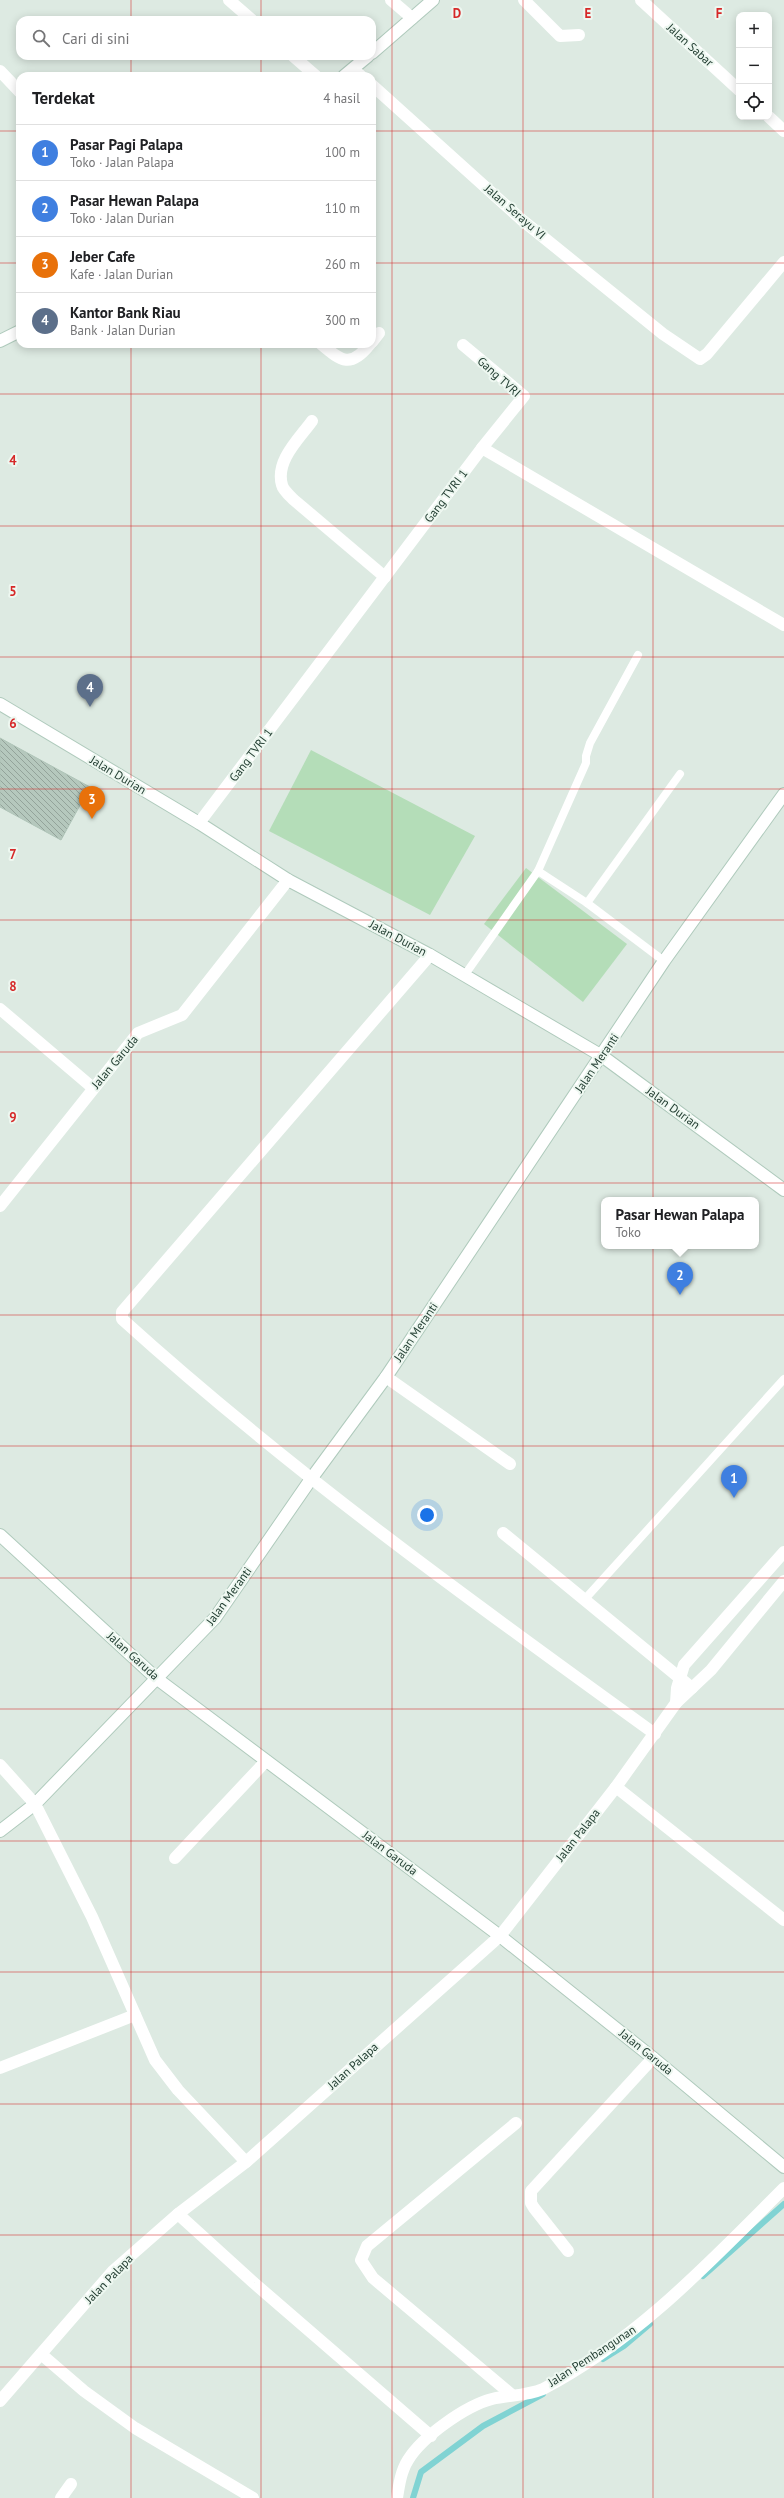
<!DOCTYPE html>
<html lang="id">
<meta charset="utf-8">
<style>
body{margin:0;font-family:"PT Sans",sans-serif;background:#f2f2f2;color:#202124}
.controls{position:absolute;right:12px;top:12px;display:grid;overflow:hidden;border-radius:8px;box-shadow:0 2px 10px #0003}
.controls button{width:36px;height:36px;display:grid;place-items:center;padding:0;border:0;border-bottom:1px solid #e0e0e0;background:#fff;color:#202124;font:20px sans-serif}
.you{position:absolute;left:427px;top:1515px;width:14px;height:14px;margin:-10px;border:3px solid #fff;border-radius:50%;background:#1a73e8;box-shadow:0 0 0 6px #1a73e833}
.badge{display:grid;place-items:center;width:26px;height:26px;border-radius:50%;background:#fa5a4a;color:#fff;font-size:13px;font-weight:700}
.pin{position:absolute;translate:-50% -33px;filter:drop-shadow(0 1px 2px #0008)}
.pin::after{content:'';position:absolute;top:21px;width:14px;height:12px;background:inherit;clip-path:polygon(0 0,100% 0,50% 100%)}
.popup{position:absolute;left:601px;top:1197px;width:158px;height:52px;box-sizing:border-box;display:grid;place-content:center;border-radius:8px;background:#fff;filter:drop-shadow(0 1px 3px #0005);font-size:13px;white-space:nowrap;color:#757577}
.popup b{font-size:15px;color:#202124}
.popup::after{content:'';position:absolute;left:50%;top:100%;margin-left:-8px;border:8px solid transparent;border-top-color:#fff}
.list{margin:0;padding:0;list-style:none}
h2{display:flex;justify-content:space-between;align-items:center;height:52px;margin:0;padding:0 16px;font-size:17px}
h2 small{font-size:13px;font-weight:400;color:#757577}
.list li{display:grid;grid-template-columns:26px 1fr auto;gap:12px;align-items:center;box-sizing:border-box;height:56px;padding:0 16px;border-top:1px solid #e0e0e0}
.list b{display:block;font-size:15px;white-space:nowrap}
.list p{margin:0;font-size:13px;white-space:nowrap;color:#757577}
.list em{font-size:13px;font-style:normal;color:#757577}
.icon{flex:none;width:22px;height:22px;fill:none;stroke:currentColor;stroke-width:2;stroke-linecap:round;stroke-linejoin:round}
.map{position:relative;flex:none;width:784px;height:2498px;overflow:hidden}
.search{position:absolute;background:#fff;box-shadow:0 2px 10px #0003;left:16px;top:16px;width:360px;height:44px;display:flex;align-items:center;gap:10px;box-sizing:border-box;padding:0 14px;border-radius:12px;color:#757577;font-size:15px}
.panel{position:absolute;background:#fff;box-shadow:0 2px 10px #0003;left:16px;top:72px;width:360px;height:276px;border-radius:12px}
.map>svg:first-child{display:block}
.pitch{fill:#b4ddb8}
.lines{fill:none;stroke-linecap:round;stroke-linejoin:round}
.stream{stroke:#80d3d3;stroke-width:6}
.building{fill:url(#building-back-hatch);stroke:#afc4b8}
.secondary-casing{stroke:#afcabc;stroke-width:14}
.lane{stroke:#fff;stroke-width:8}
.street{stroke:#fff;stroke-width:12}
.secondary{stroke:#fff;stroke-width:12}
.grid{fill:none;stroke:#d62828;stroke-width:1;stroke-opacity:0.55}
.labels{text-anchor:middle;stroke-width:4;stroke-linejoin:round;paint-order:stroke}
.street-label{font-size:12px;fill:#1e3a2e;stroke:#edf7f0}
.grid-label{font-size:13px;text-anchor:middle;font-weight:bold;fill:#d62828;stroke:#edf7f0;stroke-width:4;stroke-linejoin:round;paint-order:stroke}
</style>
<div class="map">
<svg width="784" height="2498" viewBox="0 0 784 2498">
<defs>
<pattern id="building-back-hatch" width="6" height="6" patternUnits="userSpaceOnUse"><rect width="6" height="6" fill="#b5c8bd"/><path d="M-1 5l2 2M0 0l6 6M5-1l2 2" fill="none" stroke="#93a39a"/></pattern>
</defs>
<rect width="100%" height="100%" fill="#ddeae2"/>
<!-- pitch -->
<g class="pitch">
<polygon points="311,750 475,836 430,915 269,831"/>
<polygon points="526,868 627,944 583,1002 484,924"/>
</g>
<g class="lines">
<!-- stream -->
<g class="stream">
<polyline points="703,2276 784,2204"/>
<polyline points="603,2359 624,2346 650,2324"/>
<polyline points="413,2498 421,2472 483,2426 543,2394"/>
</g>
</g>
<!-- building -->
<polygon class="building" points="0,738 90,787 61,840 0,807"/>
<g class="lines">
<!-- secondary casing -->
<g class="secondary-casing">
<g id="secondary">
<polyline points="372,53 433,0"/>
<polyline points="344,76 368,56"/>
<polyline points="0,341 20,331"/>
<polyline points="0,704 199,823 288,880 430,955 602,1056 784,1190"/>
<polyline points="0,1535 156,1678 500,1936 653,2058 784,2167"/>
<polyline points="0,1831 35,1804 215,1618 311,1479 386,1377 664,961 784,794"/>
</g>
</g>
<!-- lane -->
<g class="lane">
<polyline points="538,871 587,903 664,961"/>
<polyline points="587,903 680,774"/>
<polyline points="464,976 538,871 586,763 586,756 590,743 638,655"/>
<polyline points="585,1599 784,1379"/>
</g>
<!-- street -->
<g class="street">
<polyline points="229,0 252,20"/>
<polyline points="391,0 412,18"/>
<polyline points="524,0 560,36 579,35"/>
<polyline points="641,0 739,90"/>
<polyline points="293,56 316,76"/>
<polyline points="353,69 361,76"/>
<polyline points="0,71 20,92"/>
<polyline points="372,85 522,220 663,334 700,359 707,354 784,262"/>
<polyline points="769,117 784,131"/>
<polyline points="372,342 379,333"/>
<path d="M321,344C342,362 351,368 370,344"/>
<polyline points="463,345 524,396 482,448"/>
<path d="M312,421C299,439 275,461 282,485C283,490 290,496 294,500L385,577"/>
<polyline points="199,823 482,448 784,625"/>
<path d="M430,955L122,1312V1319C289,1470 472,1602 655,1734"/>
<polyline points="0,1009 93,1088"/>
<polyline points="0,1206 138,1033 182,1015 288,880"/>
<polyline points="386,1377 510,1464"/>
<polyline points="503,1533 692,1688"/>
<polyline points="676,1703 677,1688 684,1665 784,1552"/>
<polyline points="0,1765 35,1804 92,1917 155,2060 178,2090 246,2162"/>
<polyline points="616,1787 784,1920"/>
<polyline points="175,1858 266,1761"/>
<polyline points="0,2068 135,2015"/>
<polyline points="178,2214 254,2283 431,2436"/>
<polyline points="568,2251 534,2208 531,2203 531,2191 653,2058"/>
<polyline points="41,2354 84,2391 135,2428 253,2498"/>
<polyline points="512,2395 373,2278 361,2260 367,2246 516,2123"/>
<polyline points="0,2401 113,2271 178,2214 246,2162 500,1936 616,1787 676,1703 711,1670 784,1581"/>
<polyline points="61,2498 71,2484"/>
<path d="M397,2498C399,2485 401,2471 408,2460C422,2437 465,2406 492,2399C509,2395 526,2396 543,2389C637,2340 710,2262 784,2188"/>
</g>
<!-- secondary -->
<use href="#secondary" class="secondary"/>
</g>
<!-- grid -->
<path class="grid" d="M131,0V20M261,0V20M392,0V2498M523,0V2498M653,0V2498M131,56V76M261,56V76M0,131H20M372,131H784M0,263H20M372,263H784M131,344V2498M261,344V2498M0,394H784M0,526H784M0,657H784M0,789H784M0,920H784M0,1052H784M0,1183H784M0,1315H784M0,1446H784M0,1578H784M0,1709H784M0,1841H784M0,1972H784M0,2104H784M0,2235H784M0,2367H784"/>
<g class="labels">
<!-- street labels -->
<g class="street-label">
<text transform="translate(690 45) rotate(42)" y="4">Jalan Sabar</text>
<text transform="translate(515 212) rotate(41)" y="4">Jalan Serayu VI</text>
<text transform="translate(499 377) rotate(42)" y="4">Gang TVRI</text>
<text transform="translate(446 496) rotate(-53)" y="4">Gang TVRI 1</text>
<text transform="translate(251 755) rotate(-53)" y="4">Gang TVRI 1</text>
<text transform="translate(118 775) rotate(31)" y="4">Jalan Durian</text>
<text transform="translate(398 938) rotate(28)" y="4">Jalan Durian</text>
<text transform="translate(115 1062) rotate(-50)" y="4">Jalan Garuda</text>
<text transform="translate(597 1063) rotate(-56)" y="4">Jalan Meranti</text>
<text transform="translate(673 1108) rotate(36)" y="4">Jalan Durian</text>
<text transform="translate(416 1332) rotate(-56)" y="4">Jalan Meranti</text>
<text transform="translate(229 1596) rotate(-54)" y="4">Jalan Meranti</text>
<text transform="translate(133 1656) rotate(42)" y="4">Jalan Garuda</text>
<text transform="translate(578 1835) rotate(-52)" y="4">Jalan Palapa</text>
<text transform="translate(390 1853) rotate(37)" y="4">Jalan Garuda</text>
<text transform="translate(646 2052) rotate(39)" y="4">Jalan Garuda</text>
<text transform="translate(353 2066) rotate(-42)" y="4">Jalan Palapa</text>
<text transform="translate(109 2279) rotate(-46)" y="4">Jalan Palapa</text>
<text transform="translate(592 2356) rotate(-33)" y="4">Jalan Pembangunan</text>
</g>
</g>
<g class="grid-label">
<text x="457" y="18">D</text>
<text x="588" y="18">E</text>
<text x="719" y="18">F</text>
<text x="13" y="465">4</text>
<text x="13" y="596">5</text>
<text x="13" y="728">6</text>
<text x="13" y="859">7</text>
<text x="13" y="991">8</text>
<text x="13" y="1122">9</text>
</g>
</svg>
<div class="controls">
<button>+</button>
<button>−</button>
<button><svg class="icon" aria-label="locate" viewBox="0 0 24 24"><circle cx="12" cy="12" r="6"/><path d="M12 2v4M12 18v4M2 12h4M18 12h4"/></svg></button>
</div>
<div class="you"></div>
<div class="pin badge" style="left:734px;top:1498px;background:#3f7fe0">1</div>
<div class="pin badge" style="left:680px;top:1295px;background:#3f7fe0">2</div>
<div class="popup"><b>Pasar Hewan Palapa</b>Toko</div>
<div class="pin badge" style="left:92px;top:819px;background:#e8710a">3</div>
<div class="pin badge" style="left:90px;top:707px;background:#5c6f8a">4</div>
<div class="search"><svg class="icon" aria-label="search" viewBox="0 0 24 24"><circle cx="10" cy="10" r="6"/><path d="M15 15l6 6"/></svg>Cari di sini</div>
<section class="panel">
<h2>Terdekat<small>4 hasil</small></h2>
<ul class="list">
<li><span class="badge" style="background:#3f7fe0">1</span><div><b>Pasar Pagi Palapa</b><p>Toko · Jalan Palapa</p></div><em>100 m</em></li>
<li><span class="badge" style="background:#3f7fe0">2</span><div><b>Pasar Hewan Palapa</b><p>Toko · Jalan Durian</p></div><em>110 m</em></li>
<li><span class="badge" style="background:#e8710a">3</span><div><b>Jeber Cafe</b><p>Kafe · Jalan Durian</p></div><em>260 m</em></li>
<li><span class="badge" style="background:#5c6f8a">4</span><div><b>Kantor Bank Riau</b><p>Bank · Jalan Durian</p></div><em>300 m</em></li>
</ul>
</section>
</div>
